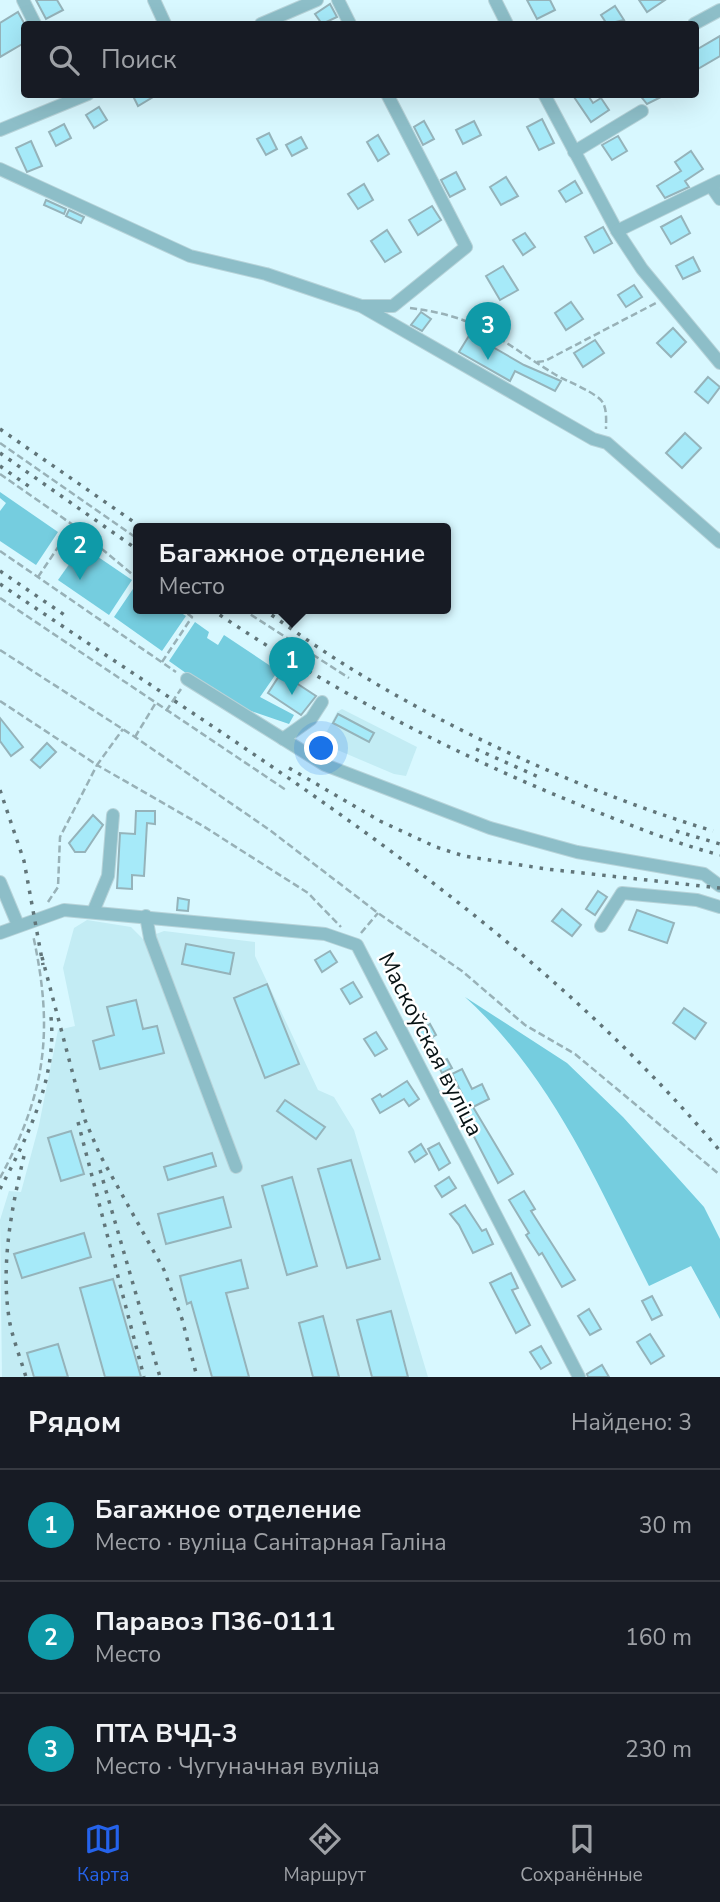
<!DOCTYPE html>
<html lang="ru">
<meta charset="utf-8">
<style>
body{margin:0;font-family:"Nunito Sans",sans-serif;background:#242831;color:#f1f3f6}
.you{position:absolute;left:322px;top:749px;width:24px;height:24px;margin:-18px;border:5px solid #fff;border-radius:50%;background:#1a73e8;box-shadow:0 0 0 10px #1a73e833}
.badge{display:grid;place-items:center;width:46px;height:46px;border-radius:50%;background:#2563eb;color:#fff;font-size:23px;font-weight:700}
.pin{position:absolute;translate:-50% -58px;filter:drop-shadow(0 2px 4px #0008)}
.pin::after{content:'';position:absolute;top:37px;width:24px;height:21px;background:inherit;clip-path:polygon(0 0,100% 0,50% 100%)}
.popup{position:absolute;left:133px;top:523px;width:318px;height:91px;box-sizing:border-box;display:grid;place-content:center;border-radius:7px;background:#171b24;filter:drop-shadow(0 2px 5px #0005);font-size:23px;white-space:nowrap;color:#9ea1a6}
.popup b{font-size:26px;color:#f1f3f6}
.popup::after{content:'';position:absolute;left:50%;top:100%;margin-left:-14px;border:14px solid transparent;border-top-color:#171b24}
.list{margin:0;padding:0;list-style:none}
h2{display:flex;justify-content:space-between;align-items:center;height:91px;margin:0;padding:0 28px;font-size:30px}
h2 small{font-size:23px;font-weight:400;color:#9ea1a6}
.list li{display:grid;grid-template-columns:46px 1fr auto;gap:21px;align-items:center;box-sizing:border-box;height:112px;padding:0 28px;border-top:2px solid #363941}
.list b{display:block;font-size:26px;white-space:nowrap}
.list p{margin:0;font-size:23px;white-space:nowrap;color:#9ea1a6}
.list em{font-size:23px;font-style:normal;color:#9ea1a6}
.icon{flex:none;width:38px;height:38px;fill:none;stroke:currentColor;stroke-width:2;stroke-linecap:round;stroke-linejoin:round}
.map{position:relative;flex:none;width:720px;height:1377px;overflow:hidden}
.search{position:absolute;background:#171b24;box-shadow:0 7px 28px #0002;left:21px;right:21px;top:21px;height:77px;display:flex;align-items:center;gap:18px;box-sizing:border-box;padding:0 24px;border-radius:7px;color:#9ea1a6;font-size:26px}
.sheet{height:427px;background:#171b24}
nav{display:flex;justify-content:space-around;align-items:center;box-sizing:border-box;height:98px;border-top:2px solid #363941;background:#171b24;font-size:19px;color:#9ea1a6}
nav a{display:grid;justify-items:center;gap:4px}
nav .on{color:#2563eb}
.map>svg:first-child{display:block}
.built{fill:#c3ecf4}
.green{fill:#75cddf}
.building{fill:#a6eaf9;stroke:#95b3ba;stroke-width:2}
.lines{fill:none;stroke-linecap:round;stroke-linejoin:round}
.minor-casing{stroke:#b7d3d9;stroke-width:14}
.path{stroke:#98b1b7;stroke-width:2.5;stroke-dasharray:7 3.5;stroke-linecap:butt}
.minor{stroke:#8dbec8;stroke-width:12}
.rail{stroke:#617579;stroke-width:3.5;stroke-dasharray:3.5 7;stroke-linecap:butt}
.labels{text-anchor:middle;stroke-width:5;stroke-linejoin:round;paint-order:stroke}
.street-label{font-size:23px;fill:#071214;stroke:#fff}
</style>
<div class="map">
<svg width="720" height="1377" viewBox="0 0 720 1377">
<rect width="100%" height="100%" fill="#d8f8ff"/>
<!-- built -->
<g class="built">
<polygon points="342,709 417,747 406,776 394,774 321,743 337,712"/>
<polygon points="87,920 131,927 143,939 164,931 255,942 255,956 318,1090 334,1097 354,1130 428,1377 2,1377 0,1220 9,1191 21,1192 39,1125 58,1030 75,1026 63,968 74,928"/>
</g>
<!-- green -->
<g class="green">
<polygon points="0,492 58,532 36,565 0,541 0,511 6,503 0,498"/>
<polygon points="82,546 132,580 109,615 58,580"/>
<polygon points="137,583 138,609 175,609 186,616 162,651 114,617"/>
<polygon points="195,622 209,632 207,638 218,645 224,635 278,671 260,697 294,715 289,724 228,703 169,661"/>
<path d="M465,997L567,1063L623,1117L704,1207L720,1239V1319L691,1266L649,1286C597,1183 552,1076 465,997Z"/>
</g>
<!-- building -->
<g class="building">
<polygon points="36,0 57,0 63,10 46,19"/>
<polygon points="527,0 550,0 555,10 537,19"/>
<polygon points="639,0 665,0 647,12"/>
<polygon points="330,4 337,17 322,24 315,14"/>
<polygon points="615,6 624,20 607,24 601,15"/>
<polygon points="18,12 24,23 24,43 0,57 0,23"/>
<polygon points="720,36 720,56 696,70 696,50"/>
<polygon points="132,94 158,94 138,106"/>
<polygon points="572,94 587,94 593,103 601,98 609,110 591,122"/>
<polygon points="639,94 667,94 647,104"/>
<polygon points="99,107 107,120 94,128 86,115"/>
<polygon points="542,119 554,143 539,150 527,127"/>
<polygon points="424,121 434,139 423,145 414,127"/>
<polygon points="474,121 481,135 463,144 456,130"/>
<polygon points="64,124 71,138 56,146 49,132"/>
<polygon points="269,133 277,149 266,155 257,139"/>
<polygon points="378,135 389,154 378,161 367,142"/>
<polygon points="618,136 627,151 612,160 602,145"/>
<polygon points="301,137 307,148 292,156 286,145"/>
<polygon points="31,141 42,166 27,172 16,148"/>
<polygon points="691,151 703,169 685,181 689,187 665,198 657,186 681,171 675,162"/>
<polygon points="456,172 465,189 450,197 441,180"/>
<polygon points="506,177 518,196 501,205 490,187"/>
<polygon points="575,181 582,193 566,202 559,191"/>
<polygon points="364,184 373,200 358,209 348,194"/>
<polygon points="46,200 66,209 64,214 44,205"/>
<polygon points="432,206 441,220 418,235 409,220"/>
<polygon points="69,210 84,217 81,223 66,216"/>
<polygon points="681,216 690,233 671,244 661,227"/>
<polygon points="603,227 612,243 594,253 585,237"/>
<polygon points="387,230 401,252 385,262 371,241"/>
<polygon points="525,233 535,247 523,255 513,240"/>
<polygon points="693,257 700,271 683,279 676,266"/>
<polygon points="503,266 518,290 500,300 486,276"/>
<polygon points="634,285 642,297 626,307 618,295"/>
<polygon points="571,302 583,319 566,330 555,313"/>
<polygon points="421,312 431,319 422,331 411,325"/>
<polygon points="673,328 686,342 671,357 657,343"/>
<polygon points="470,334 524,365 561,381 555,391 515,371 510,381 459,352"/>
<polygon points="595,340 604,353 583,367 574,353"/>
<polygon points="708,377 720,387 708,403 695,392"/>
<polygon points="685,433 701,448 682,468 666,453"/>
<polygon points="281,673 316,696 301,715 268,693"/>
<polygon points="338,714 374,733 369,742 333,723"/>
<polygon points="0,718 23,747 11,756 0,741"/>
<polygon points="47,743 56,752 40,768 31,760"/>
<polygon points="136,811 155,811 155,824 147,823 144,876 132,875 132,889 117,888 120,833 135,834"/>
<polygon points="93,815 103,825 85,852 75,852 69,843"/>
<polygon points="598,891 607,897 595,915 586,909"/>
<polygon points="178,898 189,900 188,911 177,910"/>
<polygon points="562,909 581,925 572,936 552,921"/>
<polygon points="637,910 674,923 667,943 629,930"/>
<polygon points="186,944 234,953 230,974 182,964"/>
<polygon points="330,951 337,962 322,972 315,960"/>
<polygon points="353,982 362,997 350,1004 341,989"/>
<polygon points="267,984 299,1064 265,1078 234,998"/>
<polygon points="136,1000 143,1029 157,1026 164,1053 100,1069 93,1041 114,1035 107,1007"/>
<polygon points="684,1008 706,1023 695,1039 673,1023"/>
<polygon points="430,1024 436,1035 423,1043 416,1033"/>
<polygon points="376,1032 387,1049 375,1056 364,1039"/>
<polygon points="447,1059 452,1068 442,1073 437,1064"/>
<polygon points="462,1069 472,1089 482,1084 489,1099 473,1107 513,1174 498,1183 454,1098 462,1094 452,1074"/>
<polygon points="407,1081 419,1099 409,1106 404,1099 380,1113 372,1099 380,1094 382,1097"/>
<polygon points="285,1100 325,1127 316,1139 277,1111"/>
<polygon points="71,1131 84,1174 61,1181 48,1138"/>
<polygon points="439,1143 450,1163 439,1170 428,1149"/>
<polygon points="421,1144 427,1154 415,1162 409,1152"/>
<polygon points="212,1153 216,1166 168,1180 164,1167"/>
<polygon points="351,1160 380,1259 347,1268 318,1169"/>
<polygon points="292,1177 317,1266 287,1275 262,1186"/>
<polygon points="449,1177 456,1188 442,1197 435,1186"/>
<polygon points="524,1191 535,1209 531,1211 575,1280 562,1287 542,1253 539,1255 526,1235 529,1233 509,1200"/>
<polygon points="223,1197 231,1227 166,1244 158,1214"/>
<polygon points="465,1205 482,1231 486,1229 493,1244 473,1253 459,1225 450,1214"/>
<polygon points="84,1233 91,1257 22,1278 14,1254"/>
<polygon points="241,1260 248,1288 226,1293 249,1377 212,1377 191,1302 187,1304 180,1276"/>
<polygon points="511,1273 518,1288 512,1290 530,1325 516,1333 490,1283"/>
<polygon points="113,1279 141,1377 105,1377 80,1288"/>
<polygon points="652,1296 662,1315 652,1320 642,1301"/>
<polygon points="589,1309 601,1329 590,1335 578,1316"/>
<polygon points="391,1311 408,1377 372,1377 357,1320"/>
<polygon points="323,1316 339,1377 313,1377 299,1323"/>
<polygon points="650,1334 664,1356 651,1364 637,1342"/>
<polygon points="58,1344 68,1377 34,1377 27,1353"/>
<polygon points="541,1346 551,1363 541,1369 530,1352"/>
<polygon points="602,1365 609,1377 588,1377 587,1374"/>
</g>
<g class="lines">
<!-- minor casing -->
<g class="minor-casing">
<g id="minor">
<polyline points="23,0 35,24"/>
<polyline points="154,0 165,24"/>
<polyline points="338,0 350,24"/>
<polyline points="495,0 507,24"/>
<polyline points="261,24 317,0"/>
<polyline points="694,24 720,10"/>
<polyline points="544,94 617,231 642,269 720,363"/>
<polyline points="0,130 88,94"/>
<polyline points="574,152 642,111"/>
<polyline points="0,169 190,256 266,274 361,306 593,439 607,443 720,542"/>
<polyline points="711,186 720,199"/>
<polyline points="617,231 720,181"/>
<polyline points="362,306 393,306 466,247 387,94"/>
<polyline points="187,679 325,765 490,828 577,852 704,874 720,886"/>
<polyline points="283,739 311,719 322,702"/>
<polyline points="0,882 18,925"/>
<polyline points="93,912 108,876 113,815"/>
<polyline points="146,916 150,938 236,1167"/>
<polyline points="601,926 622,893 697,900 720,907"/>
<polyline points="0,933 64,910 325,934 357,945 579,1377"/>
</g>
</g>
<!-- path -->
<g class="path">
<path d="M410,308C482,317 498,340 556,375C566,381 598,393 603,403C607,410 606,421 606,429"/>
<polyline points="537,362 545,361 656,303"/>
<polyline points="0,443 138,539"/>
<polyline points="0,474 73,525 138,579"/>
<polyline points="0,551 176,672"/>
<polyline points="38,577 73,525"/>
<polyline points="0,598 286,790"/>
<polyline points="242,609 349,678"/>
<polyline points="0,650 135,737 271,831 378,913 462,971 525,1025 575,1054 720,1175"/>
<polyline points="162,662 192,617 181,609"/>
<polyline points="0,701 97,765 123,729"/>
<polyline points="166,711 181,689"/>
<polyline points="135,737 155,704"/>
<polyline points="48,902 58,887 60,837 97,765 203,826 308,893 341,927"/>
<polyline points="361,933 378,913"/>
<path d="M0,1178C46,1092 54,1031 33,935"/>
</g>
<!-- minor -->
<use href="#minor" class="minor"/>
<!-- rail -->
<g class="rail">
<polyline points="0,429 144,529"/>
<polyline points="0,453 138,550"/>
<polyline points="0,466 34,490"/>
<polyline points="0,571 66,616"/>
<path d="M0,584C251,755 522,915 720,1151"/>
<path d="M211,609C326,687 447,751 575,803C623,822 670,842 720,855"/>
<path d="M263,609C289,627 315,646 342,663C453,733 588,793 713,831"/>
<polyline points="476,749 543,779"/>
<polyline points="289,768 380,821 436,847 464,856 546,869 720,888"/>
<polyline points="0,790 24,861 43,965"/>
<polyline points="676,831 720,844"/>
<polyline points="42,957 85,1120 100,1155 164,1270 182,1319 197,1377"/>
<polyline points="78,1122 144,1377"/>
<path d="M24,1156C11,1210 0,1268 10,1324C14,1342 21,1360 26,1377"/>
<polyline points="100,1170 160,1377"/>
<path d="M0,1189C28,1136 57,1078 51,1017"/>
</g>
</g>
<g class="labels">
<!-- street labels -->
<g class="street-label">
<text transform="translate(431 1044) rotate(63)" y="8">Маскоўская вуліца</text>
</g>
</g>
</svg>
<div class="you"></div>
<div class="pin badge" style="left:292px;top:695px;background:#0f9aa8">1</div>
<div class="popup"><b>Багажное отделение</b>Место</div>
<div class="pin badge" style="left:80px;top:580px;background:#0f9aa8">2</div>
<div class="pin badge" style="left:488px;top:360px;background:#0f9aa8">3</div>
<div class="search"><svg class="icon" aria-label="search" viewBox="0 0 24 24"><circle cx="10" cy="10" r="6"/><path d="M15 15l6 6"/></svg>Поиск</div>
</div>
<section class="sheet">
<h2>Рядом<small>Найдено: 3</small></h2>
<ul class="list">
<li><span class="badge" style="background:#0f9aa8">1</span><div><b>Багажное отделение</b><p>Место · вуліца Санітарная Галіна</p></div><em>30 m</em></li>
<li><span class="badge" style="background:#0f9aa8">2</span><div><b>Паравоз П36-0111</b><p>Место</p></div><em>160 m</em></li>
<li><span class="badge" style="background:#0f9aa8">3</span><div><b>ПТА ВЧД-3</b><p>Место · Чугуначная вуліца</p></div><em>230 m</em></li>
</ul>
</section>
<nav>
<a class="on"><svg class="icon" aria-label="map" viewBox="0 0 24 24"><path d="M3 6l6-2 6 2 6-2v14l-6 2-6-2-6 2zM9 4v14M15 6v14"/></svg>Карта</a>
<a><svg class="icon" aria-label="directions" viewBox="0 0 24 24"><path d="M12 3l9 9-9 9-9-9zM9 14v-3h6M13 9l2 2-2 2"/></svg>Маршрут</a>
<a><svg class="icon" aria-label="saved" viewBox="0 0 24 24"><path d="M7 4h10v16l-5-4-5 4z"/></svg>Сохранённые</a>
</nav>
